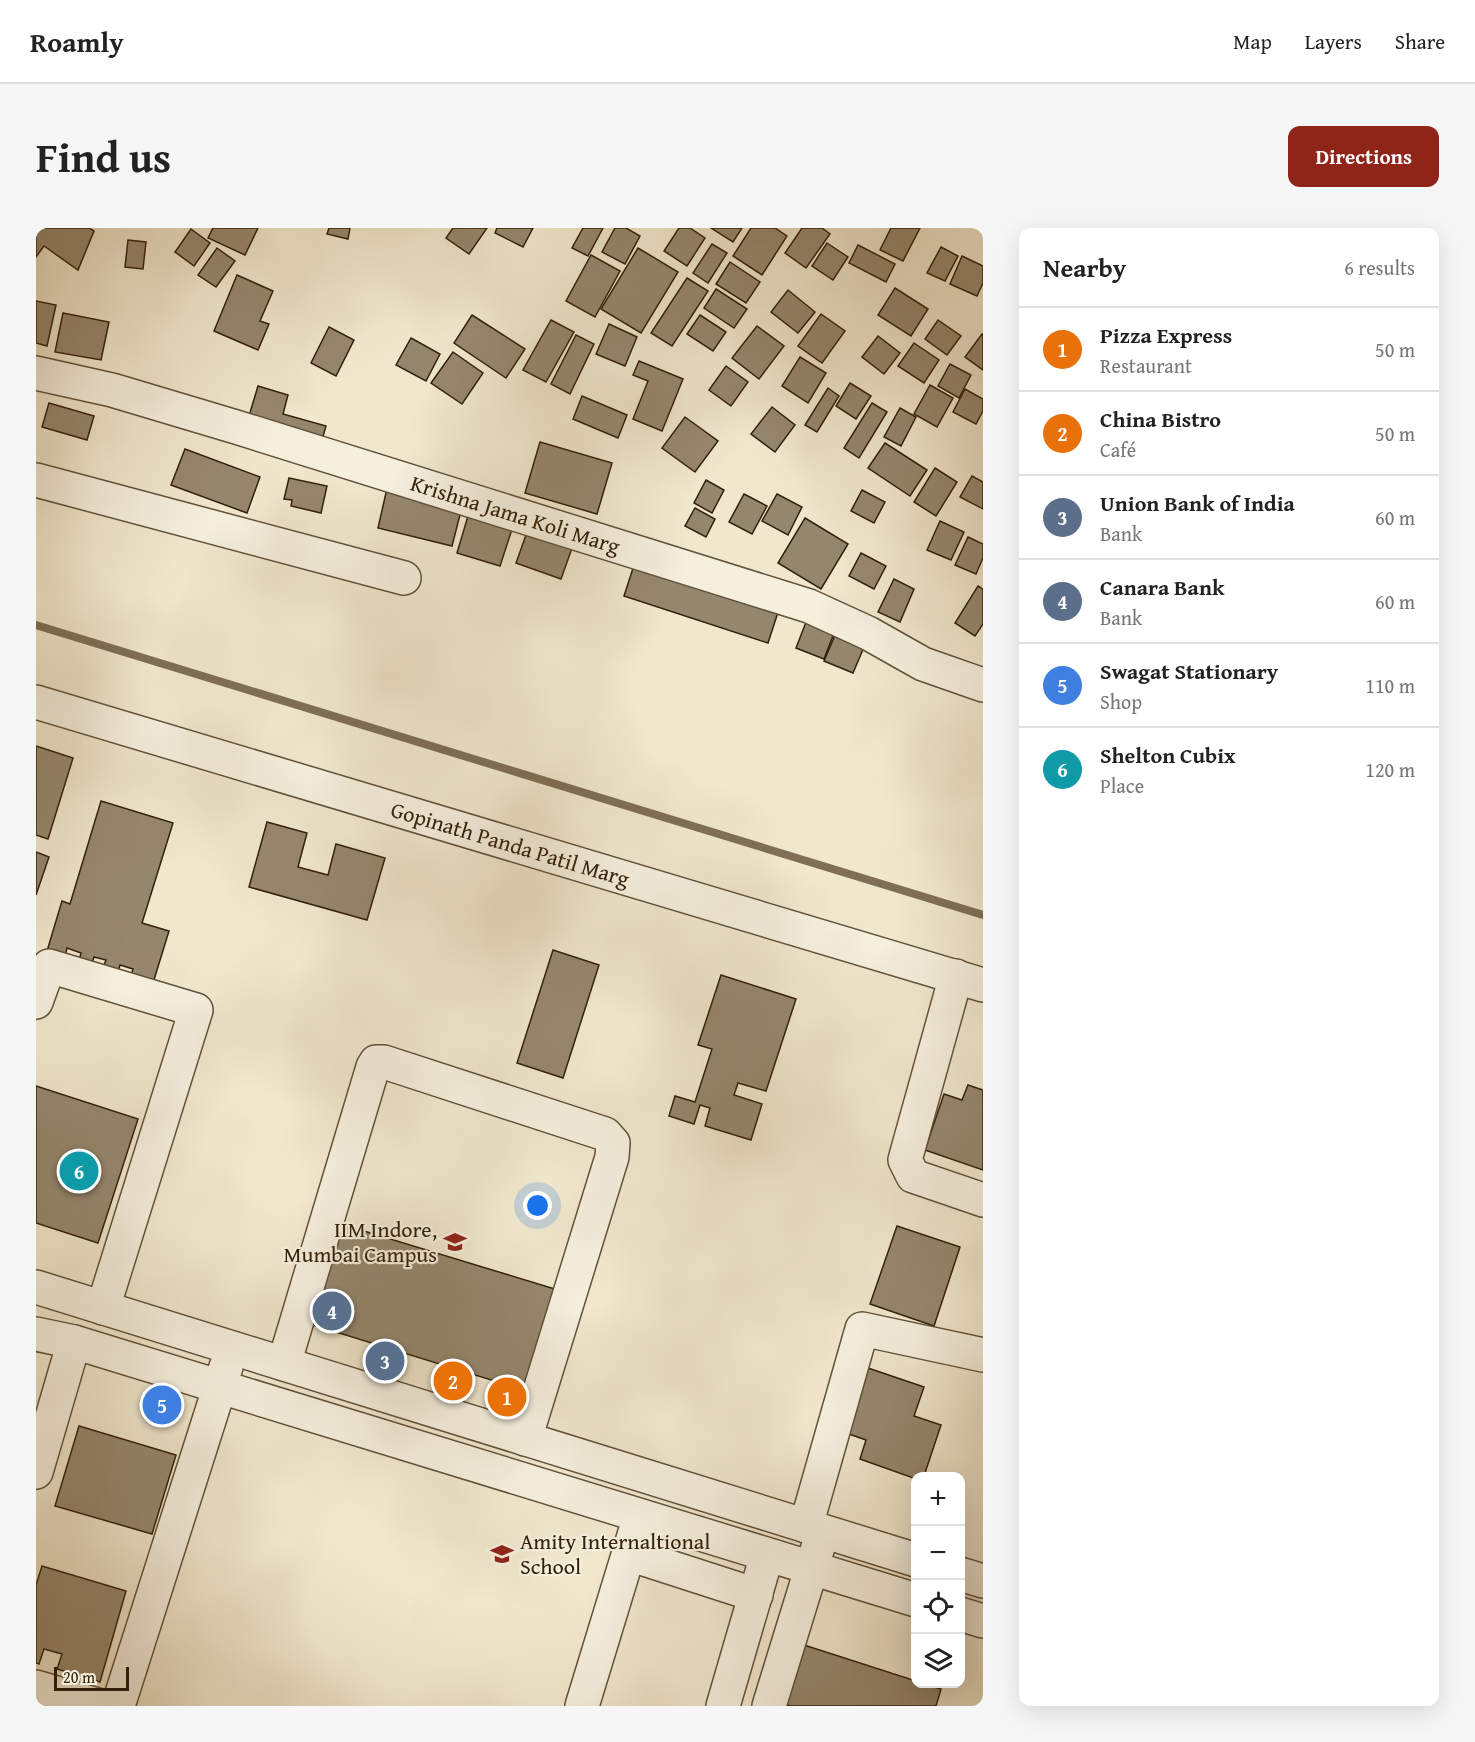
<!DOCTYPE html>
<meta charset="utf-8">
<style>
body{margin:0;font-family:"Gentium Book Plus",serif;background:#f6f6f6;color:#222}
.controls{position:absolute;right:18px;bottom:18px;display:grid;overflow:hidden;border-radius:12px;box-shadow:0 6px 24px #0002}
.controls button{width:54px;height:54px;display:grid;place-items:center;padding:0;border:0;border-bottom:2px solid #e0e0e0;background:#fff;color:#222;font:30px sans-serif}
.scale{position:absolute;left:18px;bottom:15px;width:75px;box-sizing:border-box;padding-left:6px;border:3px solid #332008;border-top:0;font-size:16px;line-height:21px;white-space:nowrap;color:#332008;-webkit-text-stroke:4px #f5efde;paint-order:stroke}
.you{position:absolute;left:502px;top:978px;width:21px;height:21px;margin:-15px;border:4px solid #fff;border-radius:50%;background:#1a73e8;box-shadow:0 0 0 9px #1a73e833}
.badge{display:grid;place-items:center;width:39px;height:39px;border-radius:50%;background:#8f2418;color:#fff;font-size:20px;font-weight:700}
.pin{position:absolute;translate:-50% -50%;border:3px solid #fff;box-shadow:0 2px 6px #0006}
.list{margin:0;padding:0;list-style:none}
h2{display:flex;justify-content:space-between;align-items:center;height:78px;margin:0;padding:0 24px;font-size:26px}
h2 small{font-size:20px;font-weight:400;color:#767676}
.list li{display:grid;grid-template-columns:39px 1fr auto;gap:18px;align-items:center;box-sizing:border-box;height:84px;padding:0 24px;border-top:2px solid #e0e0e0}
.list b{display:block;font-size:22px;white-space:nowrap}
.list p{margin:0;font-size:20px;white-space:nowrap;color:#767676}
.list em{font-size:20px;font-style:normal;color:#767676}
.icon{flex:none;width:33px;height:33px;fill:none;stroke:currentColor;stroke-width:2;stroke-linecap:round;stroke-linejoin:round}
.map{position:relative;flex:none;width:947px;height:1478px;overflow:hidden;border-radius:12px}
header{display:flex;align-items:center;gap:36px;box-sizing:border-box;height:84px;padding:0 30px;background:#fff;border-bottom:2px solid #e0e0e0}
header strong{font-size:28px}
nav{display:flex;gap:33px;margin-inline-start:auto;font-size:21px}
.intro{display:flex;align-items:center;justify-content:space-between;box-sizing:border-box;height:144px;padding:0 36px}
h1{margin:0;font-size:42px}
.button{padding:15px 27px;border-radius:12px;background:#8f2418;color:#fff;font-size:21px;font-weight:700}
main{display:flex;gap:36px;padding:0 36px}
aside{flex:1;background:#fff;border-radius:12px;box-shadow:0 6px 24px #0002}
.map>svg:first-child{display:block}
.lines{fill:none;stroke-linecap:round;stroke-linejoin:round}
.stream{stroke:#7e6f56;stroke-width:8}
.building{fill:#95876e;stroke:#332008;stroke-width:1.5}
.minor-casing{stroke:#625239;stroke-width:36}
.minor{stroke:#f5efde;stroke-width:33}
.labels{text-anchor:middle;stroke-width:4.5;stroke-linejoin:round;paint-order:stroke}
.street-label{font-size:22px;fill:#332008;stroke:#f5efde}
.poi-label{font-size:22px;fill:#332008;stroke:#f5efde;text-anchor:end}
</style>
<header>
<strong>Roamly</strong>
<nav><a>Map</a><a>Layers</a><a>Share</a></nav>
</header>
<div class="intro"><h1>Find us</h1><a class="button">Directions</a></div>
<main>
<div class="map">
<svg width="947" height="1478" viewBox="0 0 947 1478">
<rect width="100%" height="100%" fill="#f0e7cd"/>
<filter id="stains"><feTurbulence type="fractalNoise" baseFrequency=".00333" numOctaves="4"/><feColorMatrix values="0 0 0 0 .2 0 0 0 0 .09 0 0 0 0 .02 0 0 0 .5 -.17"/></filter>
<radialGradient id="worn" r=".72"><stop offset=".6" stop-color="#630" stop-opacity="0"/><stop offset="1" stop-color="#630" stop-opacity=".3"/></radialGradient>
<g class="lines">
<!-- stream -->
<polyline class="stream" points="0,397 947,687"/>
</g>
<!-- building -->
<g class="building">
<polygon points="0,0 53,0 58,3 42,42 8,18 0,29"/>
<polygon points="177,0 222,0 209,27 172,10"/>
<polygon points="293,0 314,0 312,11 291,6"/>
<polygon points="417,0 451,0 433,26 410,10"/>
<polygon points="461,0 497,0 487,19 459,5"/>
<polygon points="547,0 567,0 552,28 536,20"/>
<polygon points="579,0 590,0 604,8 589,36 566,24"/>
<polygon points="643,0 654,0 669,10 651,38 628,23"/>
<polygon points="675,0 706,0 697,14"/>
<polygon points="715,0 739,0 751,8 726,47 697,28"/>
<polygon points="766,0 786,0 794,6 770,40 749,25"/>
<polygon points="855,0 884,0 867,33 844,22"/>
<polygon points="155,1 174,15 158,38 139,24"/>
<polygon points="92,12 110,14 107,41 89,39"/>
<polygon points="791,15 812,29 797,52 776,38"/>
<polygon points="676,16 691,25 672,55 657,45"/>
<polygon points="822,17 859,36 850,54 813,35"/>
<polygon points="905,19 922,28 909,53 891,45"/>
<polygon points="181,20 199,33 180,59 162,47"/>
<polygon points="602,20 642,44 605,105 565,81"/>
<polygon points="555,27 584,43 559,89 530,73"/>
<polygon points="926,28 947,38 947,55 941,68 914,56"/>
<polygon points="694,34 724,54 710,75 680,56"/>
<polygon points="201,47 237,63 224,93 233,96 222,122 178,103"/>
<polygon points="651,50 672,63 636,118 615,105"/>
<polygon points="859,60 892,81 875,108 842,87"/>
<polygon points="680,61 711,81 698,100 668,80"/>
<polygon points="752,62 779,84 762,105 735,84"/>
<polygon points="0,73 20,77 11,118 0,115"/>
<polygon points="27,85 73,94 65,132 19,124"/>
<polygon points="785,86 809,103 786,135 762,118"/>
<polygon points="436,87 489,121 470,150 418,115"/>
<polygon points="664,87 690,104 677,123 651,106"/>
<polygon points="515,92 538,104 510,154 487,142"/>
<polygon points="902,92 925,108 911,127 889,111"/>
<polygon points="573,96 601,109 589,138 560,126"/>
<polygon points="721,98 748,118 723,151 696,130"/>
<polygon points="293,99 318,112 300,148 275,135"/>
<polygon points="946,106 947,106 947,142 929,129"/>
<polygon points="540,107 558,116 534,166 515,156"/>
<polygon points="842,108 864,125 848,146 826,129"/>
<polygon points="375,110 404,126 390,153 360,137"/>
<polygon points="878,115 903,132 888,155 862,138"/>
<polygon points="417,124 447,145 426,176 395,155"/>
<polygon points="764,129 790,145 772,175 746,158"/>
<polygon points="603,133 647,151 626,203 597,191 612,153 597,147"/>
<polygon points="914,136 935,147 923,170 902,158"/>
<polygon points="690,138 712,154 695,178 673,162"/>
<polygon points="814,155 835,168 820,191 800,178"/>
<polygon points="894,157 917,170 901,199 878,186"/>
<polygon points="222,158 252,167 247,186 290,198 284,219 210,198"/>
<polygon points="792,160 803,168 781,204 769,197"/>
<polygon points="929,161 947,171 947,183 940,196 917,184"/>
<polygon points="546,168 591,187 582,210 537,191"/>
<polygon points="13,175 58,188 51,212 6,199"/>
<polygon points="836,175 851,184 823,230 808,220"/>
<polygon points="736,179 759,197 739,224 715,206"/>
<polygon points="864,180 880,189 865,218 848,209"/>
<polygon points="649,189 682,213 659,244 626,220"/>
<polygon points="504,214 576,235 561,286 489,265"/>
<polygon points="849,215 891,242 874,268 832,240"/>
<polygon points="149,221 224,249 211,285 135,257"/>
<polygon points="899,240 921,254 900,288 878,274"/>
<polygon points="936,248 947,254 947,281 924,269"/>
<polygon points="253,250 291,258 285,285 255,278 256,272 248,271"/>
<polygon points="670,252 688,262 676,285 658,275"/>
<polygon points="352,256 427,275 416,318 342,300"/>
<polygon points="826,262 849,274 838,295 815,283"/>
<polygon points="708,266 731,278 716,306 693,294"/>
<polygon points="741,266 766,279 752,307 726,293"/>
<polygon points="435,278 479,292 464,338 421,325"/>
<polygon points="659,280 679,291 670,309 649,298"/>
<polygon points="769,290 812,316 785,361 742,335"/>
<polygon points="495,293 540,309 525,351 480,335"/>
<polygon points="904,293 928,304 915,332 891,322"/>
<polygon points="932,309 947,316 947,330 940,346 919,337"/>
<polygon points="825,325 850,338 838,361 813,348"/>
<polygon points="601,328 745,375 732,415 588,368"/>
<polygon points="858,351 878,361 864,394 842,384"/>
<polygon points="942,358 947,361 947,396 939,408 919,395"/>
<polygon points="772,389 800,400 788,431 760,420"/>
<polygon points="802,400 831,412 817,445 788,433"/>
<polygon points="0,518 37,530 12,611 0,607"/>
<polygon points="65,573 137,595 106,695 133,703 117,755 95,748 97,741 84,737 82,744 67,740 70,732 58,729 56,736 43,733 45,725 31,720 29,728 11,723 26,673 34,676"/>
<polygon points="231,594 271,605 262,639 292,647 300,616 349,630 331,692 213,659"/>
<polygon points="0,624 13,629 0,667"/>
<polygon points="517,722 563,737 527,850 481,835"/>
<polygon points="685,747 760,771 730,863 702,855 698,867 726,876 715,912 669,898 674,880 664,877 658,896 633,888 639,868 659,874 676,821 662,817"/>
<polygon points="932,857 947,862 947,942 889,922 908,866 926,872"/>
<polygon points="0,858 102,891 62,1015 0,995"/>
<polygon points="305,996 522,1062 491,1163 274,1096"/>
<polygon points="861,998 924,1019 898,1098 834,1076"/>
<polygon points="832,1140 888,1159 878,1188 905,1197 888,1248 880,1248 880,1251 824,1231 830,1212 810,1205"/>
<polygon points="43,1198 140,1227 116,1306 19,1278"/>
<polygon points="6,1338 90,1363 64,1454 21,1441 26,1426 8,1421 3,1436 0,1435 0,1357"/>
<polygon points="768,1417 880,1453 880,1456 887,1456 905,1461 900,1478 754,1478 749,1476"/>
</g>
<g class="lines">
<!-- minor casing -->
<g class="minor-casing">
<g id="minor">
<path id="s1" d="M0,145L76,162L200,199L773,378L832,405L887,436L947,457"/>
<polyline points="0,252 368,350"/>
<path id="s2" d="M0,474L947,757"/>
<polyline points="920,748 869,932 877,948 947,972"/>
<polyline points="0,774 13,738 160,782 67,1080"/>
<polyline points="0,1059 880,1332"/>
<polyline points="0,1106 38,1114 880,1372"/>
<polyline points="248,1136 337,839 340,834 348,834 569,906 577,915 576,929 489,1211"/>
<polyline points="0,1244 38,1114"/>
<polyline points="770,1298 826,1101 947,1127"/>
<polyline points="593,1326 720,1367"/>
<polyline points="924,1346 947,1353"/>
<polyline points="924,1386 947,1393"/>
<polyline points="0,1459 65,1478"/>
<polyline points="82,1478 190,1139"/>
<polyline points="546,1478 604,1288"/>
<polyline points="687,1478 731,1327"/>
<polyline points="733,1478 782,1319"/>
</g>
</g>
<!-- minor -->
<use href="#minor" class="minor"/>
</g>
<!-- icons -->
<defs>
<g id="university-bare" transform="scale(1.8)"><path d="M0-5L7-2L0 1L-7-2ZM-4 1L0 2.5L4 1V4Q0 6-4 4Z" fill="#8f2418" stroke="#f5efde" stroke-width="2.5" paint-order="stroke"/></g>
<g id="school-bare" transform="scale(1.8)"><path d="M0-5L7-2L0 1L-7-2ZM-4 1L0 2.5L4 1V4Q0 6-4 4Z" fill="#8f2418" stroke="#f5efde" stroke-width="2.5" paint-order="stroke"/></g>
</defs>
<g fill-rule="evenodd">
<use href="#university-bare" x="419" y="1014"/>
<use href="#school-bare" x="466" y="1326"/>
</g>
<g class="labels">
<!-- street labels -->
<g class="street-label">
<text dy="8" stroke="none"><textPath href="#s1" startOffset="500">Krishna Jama Koli Marg</textPath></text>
<text dy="8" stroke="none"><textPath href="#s2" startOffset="495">Gopinath Panda Patil Marg</textPath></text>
</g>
<!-- poi labels -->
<g class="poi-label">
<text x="401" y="1009">IIM Indore,<tspan x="401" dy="25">Mumbai Campus</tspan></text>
<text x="484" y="1321" text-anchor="start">Amity Internaltional<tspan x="484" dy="25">School</tspan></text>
</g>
</g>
<rect width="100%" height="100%" filter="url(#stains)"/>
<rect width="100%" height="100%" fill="url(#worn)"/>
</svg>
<div class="controls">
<button>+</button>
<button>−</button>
<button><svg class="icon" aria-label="locate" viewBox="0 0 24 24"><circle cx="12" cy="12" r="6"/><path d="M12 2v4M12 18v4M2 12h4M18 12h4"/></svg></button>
<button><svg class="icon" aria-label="layers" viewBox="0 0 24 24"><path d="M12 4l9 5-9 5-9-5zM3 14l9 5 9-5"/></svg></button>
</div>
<div class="scale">20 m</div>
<div class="you"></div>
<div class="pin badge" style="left:471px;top:1169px;background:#e8710a">1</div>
<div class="pin badge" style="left:417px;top:1153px;background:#e8710a">2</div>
<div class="pin badge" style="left:349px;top:1133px;background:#5c6f8a">3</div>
<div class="pin badge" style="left:296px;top:1083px;background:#5c6f8a">4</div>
<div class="pin badge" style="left:126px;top:1177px;background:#3f7fe0">5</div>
<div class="pin badge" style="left:43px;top:943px;background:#0f9aa8">6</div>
</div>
<aside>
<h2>Nearby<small>6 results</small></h2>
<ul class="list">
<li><span class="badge" style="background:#e8710a">1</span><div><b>Pizza Express</b><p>Restaurant</p></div><em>50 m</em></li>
<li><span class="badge" style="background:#e8710a">2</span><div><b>China Bistro</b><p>Café</p></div><em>50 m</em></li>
<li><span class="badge" style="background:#5c6f8a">3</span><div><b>Union Bank of India</b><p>Bank</p></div><em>60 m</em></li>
<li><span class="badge" style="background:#5c6f8a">4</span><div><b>Canara Bank</b><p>Bank</p></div><em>60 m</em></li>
<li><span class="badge" style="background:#3f7fe0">5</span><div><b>Swagat Stationary</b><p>Shop</p></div><em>110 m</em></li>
<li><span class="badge" style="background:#0f9aa8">6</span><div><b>Shelton Cubix</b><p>Place</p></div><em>120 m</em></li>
</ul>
</aside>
</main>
